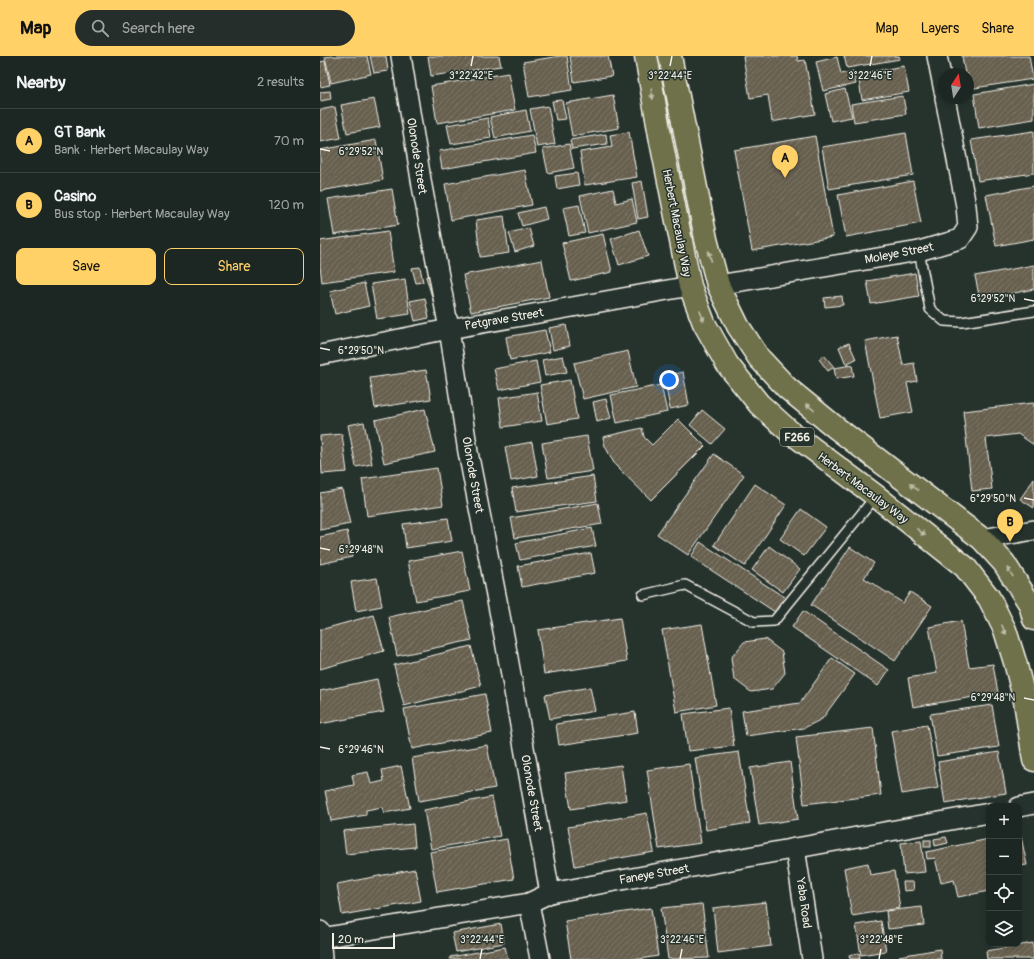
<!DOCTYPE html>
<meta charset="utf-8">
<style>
body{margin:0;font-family:Pangolin,sans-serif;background:#252e2a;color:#f1f3f6}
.controls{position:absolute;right:12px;bottom:12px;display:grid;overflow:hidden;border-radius:8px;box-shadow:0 2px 6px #0003}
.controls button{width:36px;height:36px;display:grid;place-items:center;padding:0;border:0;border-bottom:1px solid #3a4340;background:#1c2622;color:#f1f3f6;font:20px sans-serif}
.compass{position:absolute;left:618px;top:12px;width:36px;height:36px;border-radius:50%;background:#1c2622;box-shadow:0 2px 6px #0003;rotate:12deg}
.scale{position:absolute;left:12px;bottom:10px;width:63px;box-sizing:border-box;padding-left:4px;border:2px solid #f4f1e8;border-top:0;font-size:11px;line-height:14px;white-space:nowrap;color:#f4f1e8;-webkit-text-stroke:3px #26332d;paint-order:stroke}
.you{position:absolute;left:349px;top:324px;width:14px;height:14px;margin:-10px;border:3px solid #fff;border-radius:50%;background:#1a73e8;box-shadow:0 0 0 6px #1a73e833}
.badge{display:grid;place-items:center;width:26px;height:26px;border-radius:50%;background:#ffd166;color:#111;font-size:13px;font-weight:700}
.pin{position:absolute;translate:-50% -33px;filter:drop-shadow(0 1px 2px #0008)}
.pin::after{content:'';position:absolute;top:21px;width:14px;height:12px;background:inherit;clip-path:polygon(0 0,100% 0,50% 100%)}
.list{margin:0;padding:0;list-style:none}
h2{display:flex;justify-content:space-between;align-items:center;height:52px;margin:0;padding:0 16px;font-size:17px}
h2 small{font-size:13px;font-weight:400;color:#a0a5a5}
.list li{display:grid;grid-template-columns:26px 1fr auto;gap:12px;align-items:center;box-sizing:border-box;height:64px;padding:0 16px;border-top:1px solid #3a4340}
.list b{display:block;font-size:15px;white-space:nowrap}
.list p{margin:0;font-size:13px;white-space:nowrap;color:#a0a5a5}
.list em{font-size:13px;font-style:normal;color:#a0a5a5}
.actions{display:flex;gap:8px;padding:12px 16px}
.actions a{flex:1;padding:9px 0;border:1px solid #ffd166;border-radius:8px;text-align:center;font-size:14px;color:#ffd166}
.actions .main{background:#ffd166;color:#111}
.icon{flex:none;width:22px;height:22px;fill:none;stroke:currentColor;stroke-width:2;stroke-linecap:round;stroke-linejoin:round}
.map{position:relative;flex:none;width:714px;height:903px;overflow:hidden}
header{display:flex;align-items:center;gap:24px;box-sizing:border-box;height:56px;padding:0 20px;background:#ffd166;color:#111}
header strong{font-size:19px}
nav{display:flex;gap:22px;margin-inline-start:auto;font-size:14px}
.search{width:280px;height:36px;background:#252e2a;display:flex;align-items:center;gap:10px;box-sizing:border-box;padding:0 14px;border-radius:22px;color:#a0a5a5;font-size:15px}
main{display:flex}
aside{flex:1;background:#1c2622}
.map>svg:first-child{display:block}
.building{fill:url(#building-hatch);stroke:#f4f1e8}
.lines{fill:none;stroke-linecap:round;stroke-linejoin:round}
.service-casing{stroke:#f4f1e8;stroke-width:12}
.minor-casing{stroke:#f4f1e8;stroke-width:22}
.trunk-casing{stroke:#f4f1e8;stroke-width:25}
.service{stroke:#26332d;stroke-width:9}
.minor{stroke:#26332d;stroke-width:19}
.trunk{stroke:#6e714a;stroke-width:22}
.oneway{fill:#bebea9}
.ticks{fill:none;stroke:#f4f1e8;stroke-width:1.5}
.labels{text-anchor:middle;stroke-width:3;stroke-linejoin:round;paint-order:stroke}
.shield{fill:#26332d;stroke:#b6b8b0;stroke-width:1}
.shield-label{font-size:11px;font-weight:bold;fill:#f4f1e8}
.street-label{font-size:12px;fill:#f4f1e8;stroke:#26332d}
.ticks-label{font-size:10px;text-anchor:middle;fill:#f4f1e8;stroke:#26332d;stroke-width:3;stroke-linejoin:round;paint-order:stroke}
</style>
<header>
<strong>Map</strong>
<div class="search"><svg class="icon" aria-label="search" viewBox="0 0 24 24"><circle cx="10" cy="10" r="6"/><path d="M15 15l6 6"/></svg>Search here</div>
<nav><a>Map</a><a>Layers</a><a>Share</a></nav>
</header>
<main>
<aside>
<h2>Nearby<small>2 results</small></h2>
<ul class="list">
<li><span class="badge">A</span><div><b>GT Bank</b><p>Bank · Herbert Macaulay Way</p></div><em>70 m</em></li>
<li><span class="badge">B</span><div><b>Casino</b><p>Bus stop · Herbert Macaulay Way</p></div><em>120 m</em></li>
</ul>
<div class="actions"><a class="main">Save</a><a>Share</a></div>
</aside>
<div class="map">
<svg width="714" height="903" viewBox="0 0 714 903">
<defs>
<pattern id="building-hatch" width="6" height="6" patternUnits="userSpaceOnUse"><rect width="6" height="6" fill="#676050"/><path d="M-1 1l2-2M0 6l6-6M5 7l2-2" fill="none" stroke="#7d7769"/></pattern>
</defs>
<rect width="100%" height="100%" fill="#26332d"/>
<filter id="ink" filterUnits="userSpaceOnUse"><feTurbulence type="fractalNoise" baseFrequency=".025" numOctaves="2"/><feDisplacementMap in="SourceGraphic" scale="8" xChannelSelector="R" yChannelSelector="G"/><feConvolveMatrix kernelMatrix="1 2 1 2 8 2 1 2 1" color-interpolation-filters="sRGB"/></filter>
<g filter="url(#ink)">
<!-- building -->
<g class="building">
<polygon points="12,0 47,0 51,18 11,27 5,1"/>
<polygon points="50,0 66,0 68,15 54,17"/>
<polygon points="108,0 179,0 181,10 111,20"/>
<polygon points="240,0 247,0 252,34 209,41 203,6"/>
<polygon points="250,0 288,0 292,20 254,26"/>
<polygon points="423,0 477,0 478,5 485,4 495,58 452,66 448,39 430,42"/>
<polygon points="524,0 579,0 580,3 527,12"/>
<polygon points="642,0 709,0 713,23 648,33 648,18 645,18"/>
<polygon points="517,1 521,18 533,15 536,28 503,35 496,6"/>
<polygon points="5,5 10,29 0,31 0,6"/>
<polygon points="584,10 589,36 542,44 538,18"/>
<polygon points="188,17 195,54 117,67 111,30"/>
<polygon points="714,28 714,63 659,72 654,38"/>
<polygon points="525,33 532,61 511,65 505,38"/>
<polygon points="10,35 11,43 0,45 0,36"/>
<polygon points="293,39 299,72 252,80 246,47"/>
<polygon points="583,40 586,58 534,66 531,48"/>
<polygon points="54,43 60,71 27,77 21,49"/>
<polygon points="242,44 246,63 236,64 232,45"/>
<polygon points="228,50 235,88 217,91 210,53"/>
<polygon points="15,51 21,82 0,86 0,54"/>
<polygon points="206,54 210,75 175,82 170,61"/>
<polygon points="168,62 171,82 131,88 127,69"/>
<polygon points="714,75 714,117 658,125 651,84"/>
<polygon points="309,76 317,121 265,129 260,96 292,91 290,79"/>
<polygon points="586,77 593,119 509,133 502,91"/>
<polygon points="286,78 287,88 252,93 250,84"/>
<polygon points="212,79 216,97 122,113 119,95"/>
<polygon points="495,80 513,181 432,195 414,94"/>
<polygon points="56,84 63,124 0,135 0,94"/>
<polygon points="249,88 254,112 228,117 223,93"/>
<polygon points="205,114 212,149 131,164 125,128"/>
<polygon points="257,117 259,129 237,133 235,120"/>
<polygon points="322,125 328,161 318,163 312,127"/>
<polygon points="593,125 601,167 526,181 518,139"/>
<polygon points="714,130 714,183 676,190 666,139"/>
<polygon points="72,133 78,169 14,179 8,143"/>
<polygon points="293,133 296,147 312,143 317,166 268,177 260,140"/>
<polygon points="259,149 265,177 249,180 243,152"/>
<polygon points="224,151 227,163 202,170 198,157"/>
<polygon points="184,160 189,197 160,201 156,164"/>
<polygon points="209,172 214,190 195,196 189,177"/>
<polygon points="319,174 328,200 299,209 291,183"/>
<polygon points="68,175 74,216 2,226 0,210 0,185"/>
<polygon points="283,178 292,216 251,225 242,187"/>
<polygon points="222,204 229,241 151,256 143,219"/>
<polygon points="714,209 714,233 660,244 655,220"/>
<polygon points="100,211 103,226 96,227 92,212"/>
<polygon points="595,217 599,240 551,248 547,225"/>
<polygon points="112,219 119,242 113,244 106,221"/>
<polygon points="85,223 90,258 57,263 51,228"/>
<polygon points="44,227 49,250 15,258 10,235"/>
<polygon points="522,240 523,249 505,251 504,242"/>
<polygon points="105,242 109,262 95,265 90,245"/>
<polygon points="246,269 250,290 233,294 229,272"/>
<polygon points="225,274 230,296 190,304 186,281"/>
<polygon points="577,279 583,309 594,307 597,325 587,327 593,356 560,362 545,285"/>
<polygon points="529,287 536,303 526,308 519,291"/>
<polygon points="308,295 316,331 263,343 254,307"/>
<polygon points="504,299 514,311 508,315 499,303"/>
<polygon points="243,300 247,316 225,320 222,304"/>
<polygon points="216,305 220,326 179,334 174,313"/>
<polygon points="532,309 534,320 516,323 514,312"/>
<polygon points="106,314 111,343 55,352 50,322"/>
<polygon points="363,316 369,349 350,353 344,320"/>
<polygon points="250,324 257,363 227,368 220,329"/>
<polygon points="341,329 347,356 297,367 291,339"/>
<polygon points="217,336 222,365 183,371 179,342"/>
<polygon points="286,343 291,362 277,366 273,346"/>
<polygon points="713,347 714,348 714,389 698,378 666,382 672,433 652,435 643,355"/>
<polygon points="105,353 115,396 64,407 55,364"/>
<polygon points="382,354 405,373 392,388 370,369"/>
<polygon points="358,363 385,390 331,444 295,409 285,390 283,381 322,372 324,381 332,389"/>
<polygon points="44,366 52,408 36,411 28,369"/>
<polygon points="22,378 27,416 2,418 0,380"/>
<polygon points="267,380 273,415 228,422 222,387"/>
<polygon points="212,386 218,420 191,425 185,391"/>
<polygon points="394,398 424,419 368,499 337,478"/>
<polygon points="117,412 123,449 47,460 42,423"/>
<polygon points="273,420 277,445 196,456 192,432"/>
<polygon points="714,423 714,452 700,443"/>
<polygon points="435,428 466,449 425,510 394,489"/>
<polygon points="22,433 30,468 0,474 0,437"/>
<polygon points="278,447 282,468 195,482 191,462"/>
<polygon points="481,453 506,471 484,500 460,483"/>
<polygon points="128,462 132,485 86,492 83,468"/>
<polygon points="272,472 276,490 200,504 196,487"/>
<polygon points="27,475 32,501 0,508 0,481"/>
<polygon points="380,486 464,541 455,556 371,501"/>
<polygon points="449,490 480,513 463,536 432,514"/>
<polygon points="530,491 554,507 544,522 583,547 590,536 612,550 575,605 491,549"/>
<polygon points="142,495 150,535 96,545 88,505"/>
<polygon points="271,497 275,517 202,531 198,510"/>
<polygon points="57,522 62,550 36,555 31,526"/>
<polygon points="143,545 152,584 77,600 69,561"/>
<polygon points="483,555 569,614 558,630 472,571"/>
<polygon points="54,559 64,595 0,613 0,574"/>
<polygon points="300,562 307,605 224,618 218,574"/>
<polygon points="641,565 649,611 673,608 678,637 593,651 588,622 617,617 609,571"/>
<polygon points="382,568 396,649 356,656 342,574"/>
<polygon points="445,583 462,596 465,617 452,633 431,636 414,623 411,602 424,586"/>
<polygon points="151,590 161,630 84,650 74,609"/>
<polygon points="512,602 535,618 502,663 484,672 426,680 422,655 480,647"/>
<polygon points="57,623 64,656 0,668 0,635"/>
<polygon points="270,631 275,655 230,663 225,639"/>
<polygon points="165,638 172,677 92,693 84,653"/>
<polygon points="672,649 679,691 617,700 610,658"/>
<polygon points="409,652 414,690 368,695 363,658"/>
<polygon points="315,656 318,677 239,689 236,668"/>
<polygon points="607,669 618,732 582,738 571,675"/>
<polygon points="553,672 561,739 484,748 476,681"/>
<polygon points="167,689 175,732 99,745 92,702"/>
<polygon points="419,696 430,767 386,774 375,702"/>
<polygon points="679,696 686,737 625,747 618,706"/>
<polygon points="470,706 478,763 439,769 430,712"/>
<polygon points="369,708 381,787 339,793 327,714"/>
<polygon points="301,709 306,744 251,753 245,717"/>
<polygon points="81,710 90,752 64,757 62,751 46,754 46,759 11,765 5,735 34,729 32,719 48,716 51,728 64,725 62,714"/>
<polygon points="172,741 180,780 111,793 104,754"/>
<polygon points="327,757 334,796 255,810 248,771"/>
<polygon points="93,768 95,791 26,798 23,775"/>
<polygon points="699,776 700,776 707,809 699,810"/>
<polygon points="626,781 628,787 615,790 614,783"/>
<polygon points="187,783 194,823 117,836 110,796"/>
<polygon points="669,783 669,835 638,841 634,824 621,827 615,802 607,803 606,796"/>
<rect x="604" y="784" width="7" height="7"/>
<polygon points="601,785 605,816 584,818 581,787"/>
<polygon points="548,807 550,819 574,815 580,852 532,860 524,812"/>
<polygon points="95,813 101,845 22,859 17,828"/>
<polygon points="583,826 593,826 594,834 584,835"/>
<polygon points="446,846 451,890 398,897 393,852"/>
<polygon points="382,848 389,902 348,903 341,852"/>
<polygon points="602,851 604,869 568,873 566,855"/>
<polygon points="331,852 338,900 320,903 251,903 245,865"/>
<polygon points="561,865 566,895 541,899 536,869"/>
<polygon points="181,868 184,887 136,896 132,877"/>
<polygon points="713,887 714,903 667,903 666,895"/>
<polygon points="185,891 188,903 130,903 130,901"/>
<polygon points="620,893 621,903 580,903 579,900"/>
<polygon points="539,897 540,903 530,903 529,899"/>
</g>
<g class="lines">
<!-- service casing -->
<g class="service-casing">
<g id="service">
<polyline points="599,195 610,253 624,265 642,266 714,255"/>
<polyline points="323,539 365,529 434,566 454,565 556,440"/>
</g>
</g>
<!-- minor casing -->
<g class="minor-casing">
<g id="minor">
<polyline points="81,0 102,130 129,273 148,396 185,585 230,837"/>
<polyline points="617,0 624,35"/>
<polyline points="398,229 599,195 640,183 648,171 646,150 625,42"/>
<polyline points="0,299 129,273 370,230"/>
<polyline points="662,483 714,474"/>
<polyline points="699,751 714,748"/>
<polyline points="475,792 492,903"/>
<polyline points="209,847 220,903"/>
<polyline points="0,875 2,903"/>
<polyline points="1,882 209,847 230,837 669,757"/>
</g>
</g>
<!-- trunk casing -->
<g class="trunk-casing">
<g id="trunk">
<polyline points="326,0 341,85 370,230 384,267 407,308 439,348 469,375 556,440 645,511 669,542 685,574 695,606 705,645 714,704"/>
<polyline points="350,0 386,183 398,229 418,270 439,302 467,332 515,371 662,483 684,507 710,548 714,563"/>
</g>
</g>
<!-- service -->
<use href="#service" class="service"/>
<!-- minor -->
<use href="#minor" class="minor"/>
<!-- trunk -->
<use href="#trunk" class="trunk"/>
</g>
<!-- one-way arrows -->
<defs><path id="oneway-solid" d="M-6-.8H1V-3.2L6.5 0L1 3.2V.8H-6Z"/></defs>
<g class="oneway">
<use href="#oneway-solid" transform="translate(332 38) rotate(80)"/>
<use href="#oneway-solid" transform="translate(390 200) rotate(-105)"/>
<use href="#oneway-solid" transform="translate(382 260) rotate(68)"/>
<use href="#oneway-solid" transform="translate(490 351) rotate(-141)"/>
<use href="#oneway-solid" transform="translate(594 431) rotate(-143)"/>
<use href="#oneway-solid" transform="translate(601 476) rotate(38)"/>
<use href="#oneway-solid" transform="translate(690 516) rotate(-122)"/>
<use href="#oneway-solid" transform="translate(684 574) rotate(67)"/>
</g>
</g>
<!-- ticks -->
<path class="ticks" d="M151,10L153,0M350,10L352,0M550,10L552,0M0,93L10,95M704,243L714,245M0,292L10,294M704,442L714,444M0,492L10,494M704,642L714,644M0,691L10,693M160,903L162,893M360,903L362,893M559,903L561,893"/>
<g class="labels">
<!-- shield labels -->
<rect class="shield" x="460" y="372" width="34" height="18" rx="3"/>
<g class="shield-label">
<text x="477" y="385">F266</text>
</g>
<!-- street labels -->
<g class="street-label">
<text transform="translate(97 100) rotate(81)" y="4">Olonode Street</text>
<text transform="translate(357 167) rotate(79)" y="4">Herbert Macaulay Way</text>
<text transform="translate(579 197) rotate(-11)" y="4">Moleye Street</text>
<text transform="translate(184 263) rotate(-10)" y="4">Petgrave Street</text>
<text transform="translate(153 419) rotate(80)" y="4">Olonode Street</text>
<text transform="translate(543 432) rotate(37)" y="4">Herbert Macaulay Way</text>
<text transform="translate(212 737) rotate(80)" y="4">Olonode Street</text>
<text transform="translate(334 818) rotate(-10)" y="4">Faneye Street</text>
<text transform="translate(484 847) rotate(82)" y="4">Yaba Road</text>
</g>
</g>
<g class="ticks-label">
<text x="151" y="23">3°22'42"E</text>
<text x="350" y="23">3°22'44"E</text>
<text x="550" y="23">3°22'46"E</text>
<text x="41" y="99">6°29'52"N</text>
<text x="673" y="246">6°29'52"N</text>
<text x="41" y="298">6°29'50"N</text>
<text x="673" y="446">6°29'50"N</text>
<text x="41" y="497">6°29'48"N</text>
<text x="673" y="645">6°29'48"N</text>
<text x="41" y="697">6°29'46"N</text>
<text x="162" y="887">3°22'44"E</text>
<text x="362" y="887">3°22'46"E</text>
<text x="561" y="887">3°22'48"E</text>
</g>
</svg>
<div class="controls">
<button>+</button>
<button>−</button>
<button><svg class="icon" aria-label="locate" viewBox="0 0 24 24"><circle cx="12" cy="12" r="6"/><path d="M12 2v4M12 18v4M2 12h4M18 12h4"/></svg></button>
<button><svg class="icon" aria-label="layers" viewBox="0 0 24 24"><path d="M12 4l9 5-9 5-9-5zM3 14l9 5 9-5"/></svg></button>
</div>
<svg class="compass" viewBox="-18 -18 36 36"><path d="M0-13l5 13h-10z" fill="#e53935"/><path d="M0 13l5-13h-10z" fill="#a0a5a5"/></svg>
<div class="scale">20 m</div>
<div class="you"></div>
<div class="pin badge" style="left:465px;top:122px">A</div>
<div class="pin badge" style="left:690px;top:486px">B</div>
</div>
</main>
